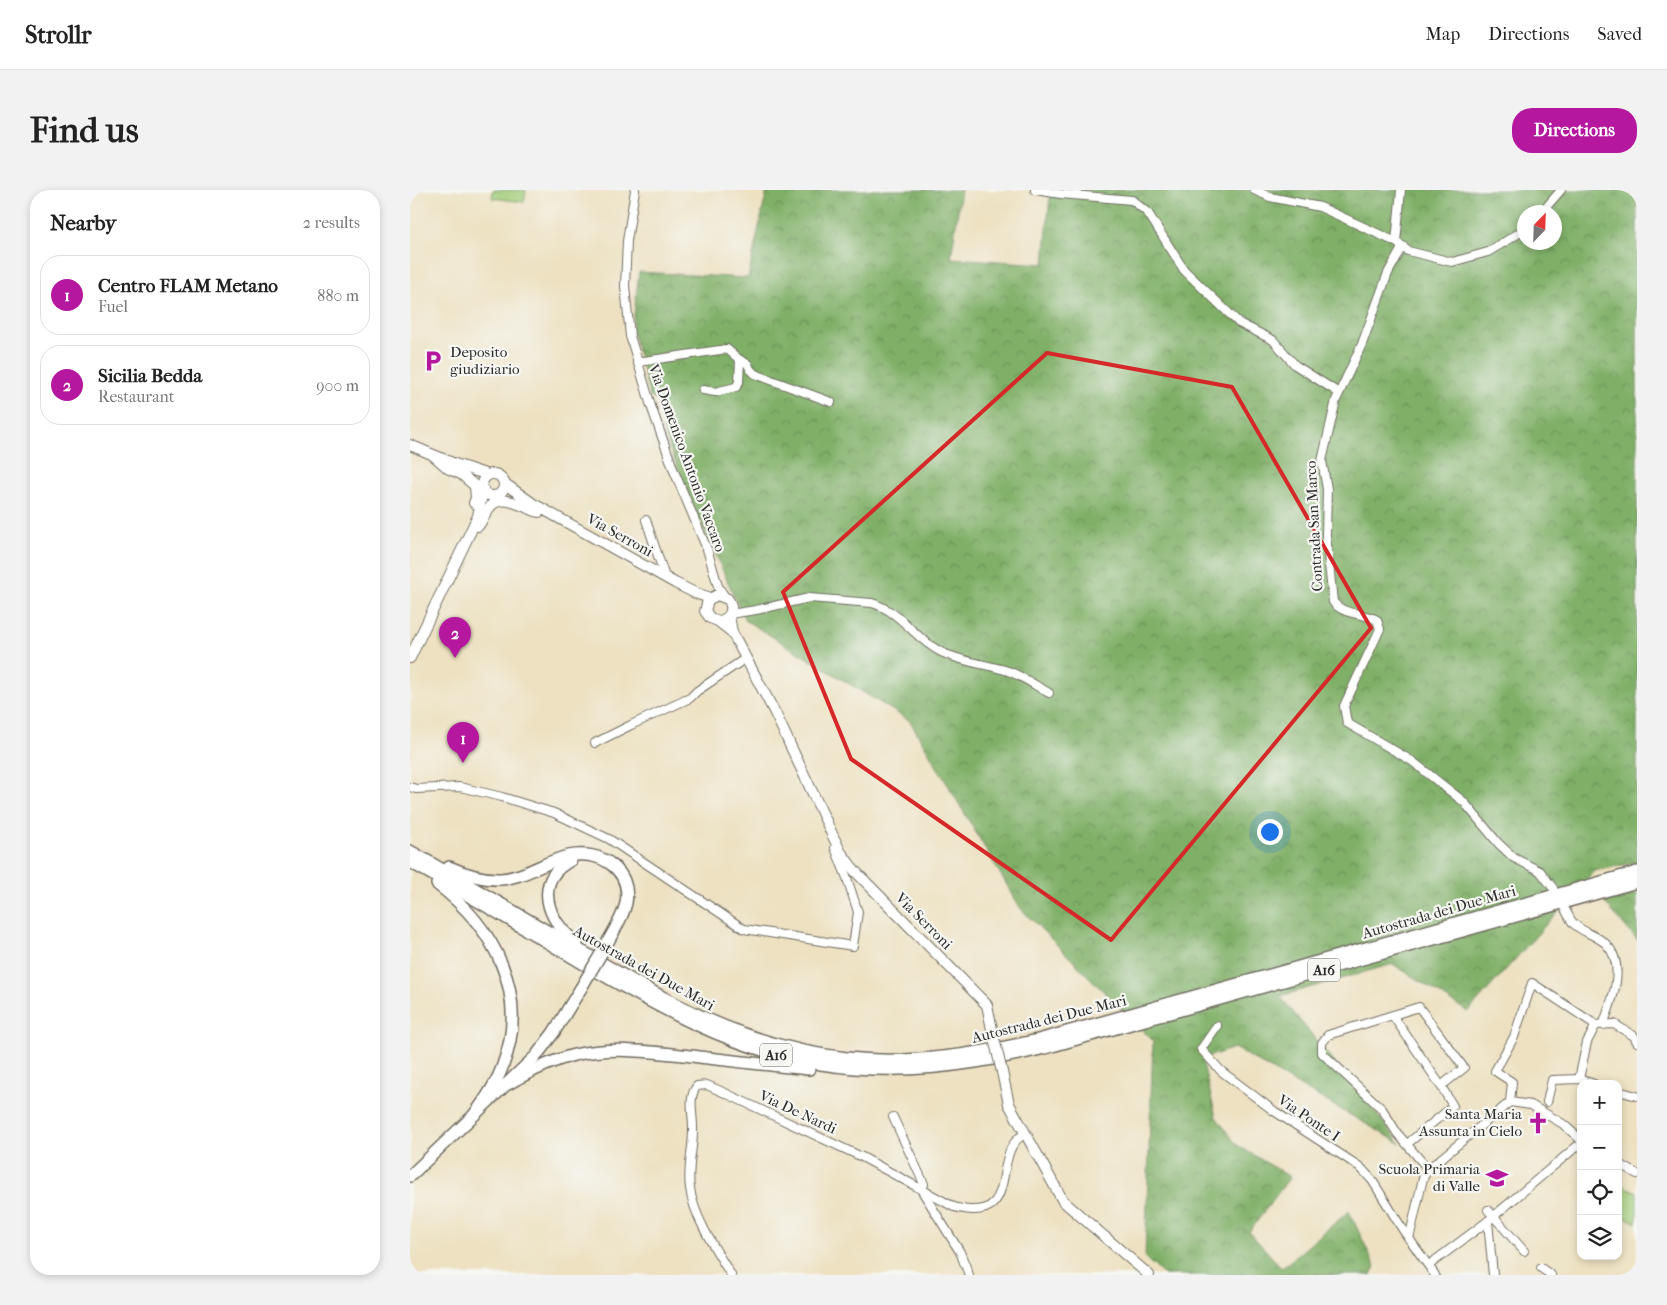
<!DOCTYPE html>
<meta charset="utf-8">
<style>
body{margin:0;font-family:"IM FELL French Canon",serif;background:#f2f2f2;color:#222}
.controls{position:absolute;right:15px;bottom:15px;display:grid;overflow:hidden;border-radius:10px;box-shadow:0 2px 8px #0003}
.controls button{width:45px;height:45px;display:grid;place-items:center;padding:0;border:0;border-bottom:1px solid #e0e0e0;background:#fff;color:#222;font:25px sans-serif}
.compass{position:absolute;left:1107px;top:15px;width:45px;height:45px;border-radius:50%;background:#fff;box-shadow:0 2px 8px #0003;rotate:23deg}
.you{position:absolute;left:859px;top:641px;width:18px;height:18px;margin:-12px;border:4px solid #fff;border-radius:50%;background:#1a73e8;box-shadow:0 0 0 8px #1a73e833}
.badge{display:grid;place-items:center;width:32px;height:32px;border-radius:50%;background:#b5179e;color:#fff;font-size:16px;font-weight:700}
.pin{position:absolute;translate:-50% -41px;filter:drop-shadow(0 1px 2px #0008)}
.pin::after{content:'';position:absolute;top:26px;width:18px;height:15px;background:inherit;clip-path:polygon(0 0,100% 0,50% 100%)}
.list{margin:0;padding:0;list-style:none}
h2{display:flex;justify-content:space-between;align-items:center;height:65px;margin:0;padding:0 20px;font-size:21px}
h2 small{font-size:16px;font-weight:400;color:#767676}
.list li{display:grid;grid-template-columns:32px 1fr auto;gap:15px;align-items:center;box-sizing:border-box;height:80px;margin:0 10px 10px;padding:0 10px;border:1px solid #e0e0e0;border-radius:20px}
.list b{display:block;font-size:19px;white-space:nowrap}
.list p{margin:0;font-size:16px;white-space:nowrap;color:#767676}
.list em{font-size:16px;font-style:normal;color:#767676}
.icon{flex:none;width:28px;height:28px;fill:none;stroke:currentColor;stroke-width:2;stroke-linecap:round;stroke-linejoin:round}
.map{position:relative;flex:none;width:1227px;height:1085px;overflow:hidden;border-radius:20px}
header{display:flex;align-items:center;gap:30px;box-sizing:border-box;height:70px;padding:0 25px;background:#fff;border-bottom:1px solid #e0e0e0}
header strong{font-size:24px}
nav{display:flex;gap:28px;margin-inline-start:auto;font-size:18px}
.intro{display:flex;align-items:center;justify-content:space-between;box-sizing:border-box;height:120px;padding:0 30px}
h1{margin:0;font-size:35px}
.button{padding:12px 22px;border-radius:20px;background:#b5179e;color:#fff;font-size:18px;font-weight:700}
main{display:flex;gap:30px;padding:0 30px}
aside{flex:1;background:#fff;border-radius:20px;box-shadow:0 2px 8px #0003}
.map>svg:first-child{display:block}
.forest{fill:url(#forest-crowns);stroke:#566e4a;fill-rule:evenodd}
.park{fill:#a1cc78;stroke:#667c52}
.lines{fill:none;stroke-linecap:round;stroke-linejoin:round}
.minor-casing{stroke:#6f6b60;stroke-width:10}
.major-casing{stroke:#6f6b60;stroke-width:12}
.highway-casing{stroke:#6f6b60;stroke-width:14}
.minor{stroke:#fff;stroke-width:8}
.major{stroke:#fff;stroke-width:10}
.highway{stroke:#fff;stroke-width:11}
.major-bridge-casing{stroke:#6f6b60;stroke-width:12;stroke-linecap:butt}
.highway-bridge-casing{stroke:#6f6b60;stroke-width:14;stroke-linecap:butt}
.major-bridge{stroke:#fff;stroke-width:10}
.highway-bridge{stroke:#fff;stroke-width:11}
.marked{fill:none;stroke:#d62828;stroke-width:4;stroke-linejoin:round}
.labels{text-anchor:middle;stroke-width:4.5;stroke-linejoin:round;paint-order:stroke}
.shield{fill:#f6f6f2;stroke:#686867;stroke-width:1}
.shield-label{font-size:14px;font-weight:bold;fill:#2b2b2b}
.poi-label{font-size:15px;fill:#2b2b2b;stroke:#f6f6f2;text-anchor:end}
.street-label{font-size:15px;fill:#2b2b2b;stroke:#f6f6f2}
</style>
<header>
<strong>Strollr</strong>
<nav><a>Map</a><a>Directions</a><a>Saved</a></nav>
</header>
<div class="intro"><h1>Find us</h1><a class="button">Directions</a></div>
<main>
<aside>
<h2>Nearby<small>2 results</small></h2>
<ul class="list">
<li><span class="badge">1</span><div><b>Centro FLAM Metano</b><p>Fuel</p></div><em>880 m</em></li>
<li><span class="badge">2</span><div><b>Sicilia Bedda</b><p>Restaurant</p></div><em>900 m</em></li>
</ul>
</aside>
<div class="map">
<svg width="1227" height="1085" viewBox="0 0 1227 1085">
<defs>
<pattern id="forest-crowns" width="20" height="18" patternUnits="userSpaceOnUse" patternTransform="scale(1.25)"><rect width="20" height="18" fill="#80b068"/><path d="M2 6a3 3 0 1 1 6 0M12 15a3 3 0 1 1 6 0" fill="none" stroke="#698f56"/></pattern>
</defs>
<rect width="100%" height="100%" fill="#f6f6f2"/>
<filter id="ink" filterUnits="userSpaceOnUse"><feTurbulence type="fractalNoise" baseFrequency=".02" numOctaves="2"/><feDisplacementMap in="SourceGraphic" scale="10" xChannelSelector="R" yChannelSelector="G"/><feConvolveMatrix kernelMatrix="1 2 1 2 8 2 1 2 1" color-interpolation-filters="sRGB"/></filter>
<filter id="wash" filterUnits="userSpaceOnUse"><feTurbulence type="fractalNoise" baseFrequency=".0096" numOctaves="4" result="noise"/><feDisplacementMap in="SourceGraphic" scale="20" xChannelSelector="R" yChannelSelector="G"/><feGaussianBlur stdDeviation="1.12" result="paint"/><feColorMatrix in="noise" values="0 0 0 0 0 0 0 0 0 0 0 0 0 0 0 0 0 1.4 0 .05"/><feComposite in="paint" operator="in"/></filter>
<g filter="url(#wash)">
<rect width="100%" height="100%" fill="#ede1c1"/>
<!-- forest -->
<g class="forest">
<path d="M357,0H551L541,68L634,74L640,5L622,0H1227V672L1184,681L1058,822L983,774L870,806L991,954L824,858L792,869L806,927L827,955L880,987L839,1042L872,1078L939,1021L965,1076L961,1085H754L735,1068L743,851L611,719L500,531L335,430L275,297L252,238L258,236L248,211L240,207L222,140L229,82L338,88ZM1114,22H1144V52H1114Z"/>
<polygon points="1227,704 1227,750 1194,712"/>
</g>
<!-- park -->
<g class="park">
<polygon points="83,0 116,0 114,12 82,8"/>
<polygon points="1208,994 1227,1002 1227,1033 1208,1024"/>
</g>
</g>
<g filter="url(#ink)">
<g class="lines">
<!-- minor casing -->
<g class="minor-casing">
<g id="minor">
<polyline points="225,0 217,51 215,96 220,146 241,216 264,281 297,359 308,396 315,407"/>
<polyline points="625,0 651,4 722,10 738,23 774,80 829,133 863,150 885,175 929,203"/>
<polyline points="844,0 860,7 910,17 986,52 998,61 1042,72 1078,62 1114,40"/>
<polyline points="1132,22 1151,0"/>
<polyline points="986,52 991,0"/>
<path d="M993,56L978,83L952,154L926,210L912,271L917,299L916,345L923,412C934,426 953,422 967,430L970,439L934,516L937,533L1002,571L1054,612L1088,653L1104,668L1130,681L1143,698"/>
<polyline points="227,172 317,159 330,170 338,174 340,179 345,184 421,212"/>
<polyline points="293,200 305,202 326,197 329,192 330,170"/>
<polyline points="236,330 255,387"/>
<path d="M320,424L346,420L399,408L462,413C492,422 503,448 531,462C552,472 576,474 598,481C612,486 626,496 639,503"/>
<polyline points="185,553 221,535 280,508 287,501 336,468"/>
<polyline points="0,597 6,599 50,597 92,607 144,623 199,649 334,739 443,756 448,722 437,688 425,658"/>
<path d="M1155,719C1157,723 1160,729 1163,733C1171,742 1187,745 1196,754C1217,775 1202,811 1193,835"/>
<polyline points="983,826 1031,896 1043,916 997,954"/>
<polyline points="807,836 791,859 811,881 864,921 950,977 962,990 993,1040 1025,1085"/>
<polyline points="1169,889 1177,852 1186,835"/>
<polyline points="1208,901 1227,906"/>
<polyline points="1100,912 1102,892 1085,881 1104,847 1122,793 1186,835 1204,834 1224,846 1227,852"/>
<polyline points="1137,912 1142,890 1169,889 1184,894"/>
<polyline points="483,927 514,994 512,1001 550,1062 559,1085"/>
<polyline points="1208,973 1227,984"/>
<polyline points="1019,980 987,943 972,919 912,863 912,853 918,845 1009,817 1054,878 1031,896"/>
<polyline points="1078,1020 1114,1061"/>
<polyline points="1078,1031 1083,1085"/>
<polyline points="999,1049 1013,988 1018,979 1100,912 1121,915 1153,934 1171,950"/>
<polyline points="1019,1075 1078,1031 1166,957 1171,955"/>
<polyline points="1131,1078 1141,1085"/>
<path d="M321,1085C307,1062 283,1026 280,998C277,979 283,960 283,941C284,926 277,908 287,896L297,895L315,903L452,967L544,1017C615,1036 578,961 615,944"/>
</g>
</g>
<!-- major casing -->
<g class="major-casing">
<g id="major">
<polyline points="0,255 45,274 78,285"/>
<polyline points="23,265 39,279 51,284 65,296 66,308 64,313"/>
<circle cx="83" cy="295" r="11"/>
<polyline points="94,293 122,313 265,393 285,403 300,408"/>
<path d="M68,336C73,330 76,322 81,316C93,302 116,319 129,322"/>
<polyline points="319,426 322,442 365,523 430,661 444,680 577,815 583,844"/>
<path d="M308,431C320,430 325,419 318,409L307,405L298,410L295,421L300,428L308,431L322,442"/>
<polyline points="0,468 68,326 73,299"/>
<polyline points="592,882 599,914 653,1011 739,1085"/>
</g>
</g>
<!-- highway casing -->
<g class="highway-casing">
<g id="highway">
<path d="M0,661C58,694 115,729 173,762C260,813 335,857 437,868C503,875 568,864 632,849L1227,682"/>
<path d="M161,670C122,690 137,732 167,753"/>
<path d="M0,672C57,704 113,738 169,771C246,816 322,860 411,874C487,886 561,876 635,858L1227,692"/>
<path d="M39,677C55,684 72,690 91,689C116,687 135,671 159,666C190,659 222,680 216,713C213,728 203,742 196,755"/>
<path d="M27,694C84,737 120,804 93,875C87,893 76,909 64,925"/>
<path d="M98,894C119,882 141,871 164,865C203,856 243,862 282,866C321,871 360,875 399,879"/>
<polyline points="0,986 126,866 144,842 171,798"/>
</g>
</g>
<!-- minor -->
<use href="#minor" class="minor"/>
<!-- major -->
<use href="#major" class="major"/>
<!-- highway -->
<use href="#highway" class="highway"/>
<!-- major-bridge casing -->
<g class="major-bridge-casing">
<polyline id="major-bridge" points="583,844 592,882"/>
</g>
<!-- highway-bridge casing -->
<g class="highway-bridge-casing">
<polyline id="highway-bridge" points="171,798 196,755"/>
</g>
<!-- major-bridge -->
<use href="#major-bridge" class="major-bridge"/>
<!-- highway-bridge -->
<use href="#highway-bridge" class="highway-bridge"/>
</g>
</g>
<!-- marked area -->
<path class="marked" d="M637,163L822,197L961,438L701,750L441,569L373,402Z"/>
<!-- icons -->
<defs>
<g id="parking-bare" transform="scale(1.725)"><path d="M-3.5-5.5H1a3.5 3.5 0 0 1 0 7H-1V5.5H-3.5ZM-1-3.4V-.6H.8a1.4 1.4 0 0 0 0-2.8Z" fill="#b5179e" stroke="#f6f6f2" stroke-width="2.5" paint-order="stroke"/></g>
<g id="church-bare" transform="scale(1.725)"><path d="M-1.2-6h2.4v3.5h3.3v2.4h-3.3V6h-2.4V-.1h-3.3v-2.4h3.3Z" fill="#b5179e" stroke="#f6f6f2" stroke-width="2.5" paint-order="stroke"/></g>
<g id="school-bare" transform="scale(1.725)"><path d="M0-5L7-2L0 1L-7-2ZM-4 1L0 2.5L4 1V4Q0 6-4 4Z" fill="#b5179e" stroke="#f6f6f2" stroke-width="2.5" paint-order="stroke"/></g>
</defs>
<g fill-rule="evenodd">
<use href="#parking-bare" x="23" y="171"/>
<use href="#church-bare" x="1128" y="933"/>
<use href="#school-bare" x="1087" y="988"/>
</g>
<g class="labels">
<!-- shield labels -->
<g class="shield">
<rect x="898" y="768.5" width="32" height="23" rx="4"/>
<rect x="350" y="853.5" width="32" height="23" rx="4"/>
</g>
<g class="shield-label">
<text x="914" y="785">A16</text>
<text x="366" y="870">A16</text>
</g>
<!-- poi labels -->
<g class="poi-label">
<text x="40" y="167" text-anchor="start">Deposito<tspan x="40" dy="17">giudiziario</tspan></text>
<text x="1112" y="929">Santa Maria<tspan x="1112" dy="17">Assunta in Cielo</tspan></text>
<text x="1070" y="984">Scuola Primaria<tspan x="1070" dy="17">di Valle</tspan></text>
</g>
<!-- street labels -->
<g class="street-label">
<text transform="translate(277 268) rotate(70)" y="5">Via Domenico Antonio Vaccaro</text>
<text transform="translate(904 336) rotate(-93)" y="5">Contrada San Marco</text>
<text transform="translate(210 345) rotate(29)" y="5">Via Serroni</text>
<text transform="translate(1029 722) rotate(-16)" y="5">Autostrada dei Due Mari</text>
<text transform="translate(514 731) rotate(45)" y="5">Via Serroni</text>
<text transform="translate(234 778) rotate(29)" y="5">Autostrada dei Due Mari</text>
<text transform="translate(639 829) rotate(-14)" y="5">Autostrada dei Due Mari</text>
<text transform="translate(388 922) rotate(25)" y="5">Via De Nardi</text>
<text transform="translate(899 928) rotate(34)" y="5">Via Ponte I</text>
</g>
</g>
</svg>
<div class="controls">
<button>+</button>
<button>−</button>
<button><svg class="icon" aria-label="locate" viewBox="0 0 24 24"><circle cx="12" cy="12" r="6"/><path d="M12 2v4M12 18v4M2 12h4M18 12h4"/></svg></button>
<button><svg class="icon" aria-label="layers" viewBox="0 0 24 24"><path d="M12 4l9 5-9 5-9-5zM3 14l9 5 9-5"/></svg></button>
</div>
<svg class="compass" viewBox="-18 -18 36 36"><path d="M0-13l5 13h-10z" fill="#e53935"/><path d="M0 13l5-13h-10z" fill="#767676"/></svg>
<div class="you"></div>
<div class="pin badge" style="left:53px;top:573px">1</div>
<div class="pin badge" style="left:45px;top:468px">2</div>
</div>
</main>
